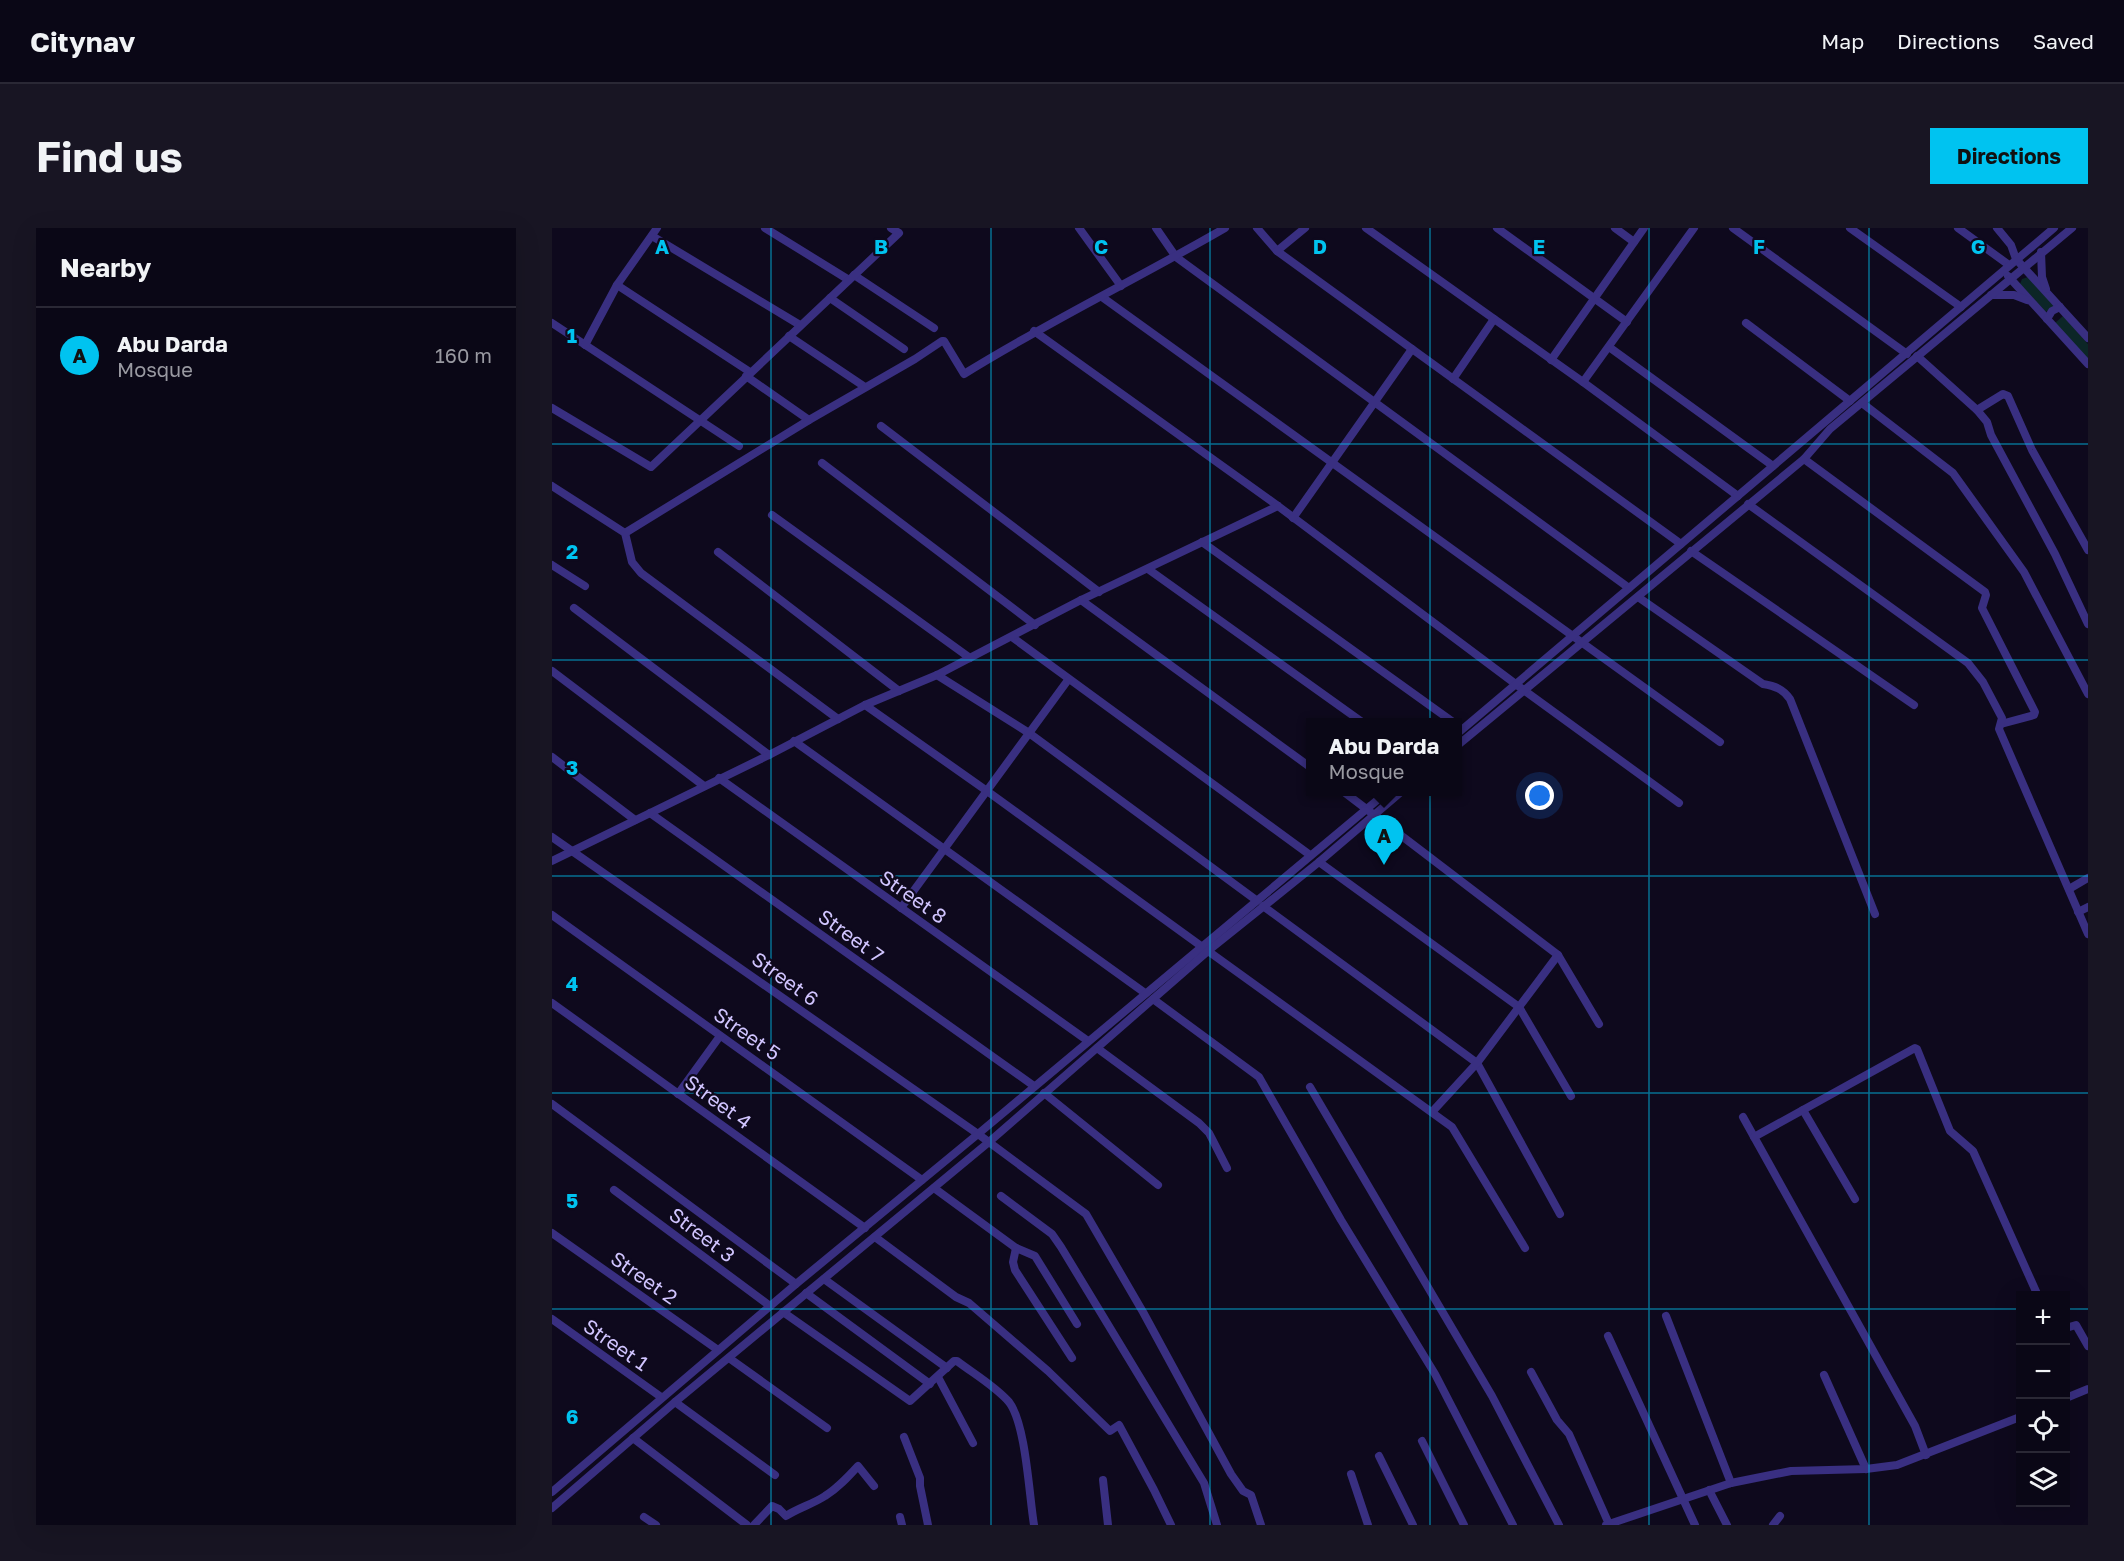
<!DOCTYPE html>
<meta charset="utf-8">
<style>
body{margin:0;font-family:"Golos Text",sans-serif;background:#181523;color:#f1f3f6}
.controls{position:absolute;right:18px;bottom:18px;display:grid;overflow:hidden;border-radius:0px;box-shadow:0 6px 24px #0002}
.controls button{width:54px;height:54px;display:grid;place-items:center;padding:0;border:0;border-bottom:2px solid #2a2835;background:#0a0716;color:#f1f3f6;font:30px sans-serif}
.you{position:absolute;left:988px;top:568px;width:21px;height:21px;margin:-15px;border:4px solid #fff;border-radius:50%;background:#1a73e8;box-shadow:0 0 0 9px #1a73e833}
.badge{display:grid;place-items:center;width:39px;height:39px;border-radius:50%;background:#00c3f0;color:#111;font-size:20px;font-weight:700}
.pin{position:absolute;translate:-50% -50px;filter:drop-shadow(0 2px 3px #0008)}
.pin::after{content:'';position:absolute;top:32px;width:21px;height:18px;background:inherit;clip-path:polygon(0 0,100% 0,50% 100%)}
.popup{position:absolute;left:754px;top:490px;width:156px;height:78px;box-sizing:border-box;display:grid;place-content:center;border-radius:0px;background:#0a0716;filter:drop-shadow(0 2px 4px #0005);font-size:20px;white-space:nowrap;color:#9999a1}
.popup b{font-size:22px;color:#f1f3f6}
.popup::after{content:'';position:absolute;left:50%;top:100%;margin-left:-12px;border:12px solid transparent;border-top-color:#0a0716}
.list{margin:0;padding:0;list-style:none}
h2{display:flex;justify-content:space-between;align-items:center;height:78px;margin:0;padding:0 24px;font-size:26px}
h2 small{font-size:20px;font-weight:400;color:#9999a1}
.list li{display:grid;grid-template-columns:39px 1fr auto;gap:18px;align-items:center;box-sizing:border-box;height:96px;padding:0 24px;border-top:2px solid #2a2835}
.list b{display:block;font-size:22px;white-space:nowrap}
.list p{margin:0;font-size:20px;white-space:nowrap;color:#9999a1}
.list em{font-size:20px;font-style:normal;color:#9999a1}
.icon{flex:none;width:33px;height:33px;fill:none;stroke:currentColor;stroke-width:2;stroke-linecap:round;stroke-linejoin:round}
.map{position:relative;flex:none;width:1536px;height:1297px;overflow:hidden;border-radius:0px}
header{display:flex;align-items:center;gap:36px;box-sizing:border-box;height:84px;padding:0 30px;background:#0a0716;border-bottom:2px solid #2a2835}
header strong{font-size:28px}
nav{display:flex;gap:33px;margin-inline-start:auto;font-size:21px}
.intro{display:flex;align-items:center;justify-content:space-between;box-sizing:border-box;height:144px;padding:0 36px}
h1{margin:0;font-size:42px}
.button{padding:15px 27px;border-radius:0px;background:#00c3f0;color:#111;font-size:21px;font-weight:700}
main{display:flex;gap:36px;padding:0 36px}
aside{flex:1;background:#0a0716;border-radius:0px;box-shadow:0 6px 24px #0002}
.map>svg:first-child{display:block}
.green{fill:#0c2627}
.lines{fill:none;stroke-linecap:round;stroke-linejoin:round}
.minor{stroke:#392f81;stroke-width:8}
.grid{fill:none;stroke:#00c3f0;stroke-width:1.5;stroke-opacity:0.55}
.labels{text-anchor:middle;stroke-width:4.5;stroke-linejoin:round;paint-order:stroke}
.street-label{font-size:20px;fill:#d1c5ff;stroke:#0e091d}
.grid-label{font-size:20px;text-anchor:middle;font-weight:bold;fill:#00c3f0;stroke:#0e091d;stroke-width:4.5;stroke-linejoin:round;paint-order:stroke}
</style>
<header>
<strong>Citynav</strong>
<nav><a>Map</a><a>Directions</a><a>Saved</a></nav>
</header>
<div class="intro"><h1>Find us</h1><a class="button">Directions</a></div>
<main>
<aside>
<h2>Nearby<small></small></h2>
<ul class="list">
<li><span class="badge">A</span><div><b>Abu Darda</b><p>Mosque</p></div><em>160 m</em></li>
</ul>
</aside>
<div class="map">
<svg width="1536" height="1297" viewBox="0 0 1536 1297">
<rect width="100%" height="100%" fill="#0e091d"/>
<!-- green -->
<g class="green">
<polygon points="1476,49 1502,78 1494,84 1468,56 1470,51"/>
<polygon points="1511,88 1536,116 1536,131 1503,95"/>
</g>
<g class="lines">
<!-- minor -->
<g class="minor">
<polyline points="213,0 297,52"/>
<polyline points="527,0 569,58"/>
<polyline points="604,0 624,29 1077,360"/>
<polyline points="705,0 725,23 753,0"/>
<polyline points="814,0 1031,154 1186,268"/>
<polyline points="945,0 1075,94"/>
<polyline points="1063,0 1082,14"/>
<polyline points="1181,0 1355,126"/>
<polyline points="1298,0 1409,79"/>
<polyline points="1406,0 1457,37"/>
<polyline points="1445,0 1459,17 1464,31 1536,110"/>
<polyline points="100,8 248,97"/>
<polyline points="725,23 1129,316"/>
<polyline points="1489,24 1490,49 1494,61"/>
<polyline points="302,47 382,100"/>
<polyline points="1456,48 1536,136"/>
<polyline points="65,57 198,144"/>
<polyline points="1439,67 1462,67 1475,72"/>
<polyline points="550,69 1168,514"/>
<polyline points="278,70 352,121"/>
<polyline points="1495,91 1500,83 1508,79"/>
<polyline points="0,95 187,218"/>
<polyline points="1194,95 1298,173"/>
<polyline points="482,103 726,278 973,463 1127,575"/>
<polyline points="237,108 313,159"/>
<polyline points="33,117 65,57 105,0"/>
<polyline points="1057,119 1221,238"/>
<polyline points="1365,128 1425,182 1435,194 1439,207 1503,326 1536,396"/>
<polyline points="999,132 1092,0"/>
<polyline points="194,148 257,192"/>
<polyline points="901,151 942,91"/>
<polyline points="1031,154 1142,0"/>
<polyline points="1310,175 1401,245 1472,344 1536,466"/>
<polyline points="0,180 99,239 347,5 339,0"/>
<polyline points="1425,182 1451,166 1456,168 1480,222 1536,322"/>
<polyline points="329,198 547,364"/>
<polyline points="1252,231 1433,364 1434,367 1430,380 1483,484 1482,487 1449,496"/>
<polyline points="270,235 483,397"/>
<polyline points="0,258 73,305 80,334 89,345 286,491"/>
<polyline points="1196,276 1416,435 1431,454 1450,490 1447,501 1536,706"/>
<polyline points="220,287 418,430"/>
<polyline points="741,290 860,121"/>
<path d="M73,305L257,192L363,131L390,113H392L412,146C497,93 587,50 673,0"/>
<polyline points="650,314 901,494"/>
<polyline points="1139,323 1362,477"/>
<polyline points="166,324 347,463"/>
<polyline points="0,337 33,358"/>
<polyline points="596,341 810,494"/>
<path d="M1086,369L1211,456C1223,458 1231,461 1238,471L1323,686"/>
<polyline points="529,372 758,539"/>
<polyline points="22,380 217,527"/>
<polyline points="460,409 758,627"/>
<polyline points="0,443 152,558"/>
<polyline points="385,447 477,505 704,672"/>
<polyline points="313,477 435,563 649,718"/>
<polyline points="906,505 1502,0"/>
<polyline points="242,513 593,765"/>
<polyline points="906,517 1252,231 1278,201 1520,0"/>
<polyline points="0,529 83,592"/>
<polyline points="167,550 536,813"/>
<polyline points="792,564 1006,727 1047,796"/>
<polyline points="98,585 482,858"/>
<polyline points="0,609 426,906 534,986 591,1084 679,1246 691,1263 699,1267 709,1297"/>
<polyline points="0,633 217,527 313,477 385,447 529,372 726,278"/>
<polyline points="767,634 967,779 1019,868"/>
<polyline points="1517,661 1536,650"/>
<polyline points="711,678 925,835 1008,986"/>
<polyline points="349,680 516,452"/>
<polyline points="1526,684 1536,679"/>
<polyline points="0,687 370,952"/>
<polyline points="656,723 900,899 973,1020"/>
<polyline points="601,771 707,849 789,992 883,1146 961,1297"/>
<polyline points="0,775 313,1000"/>
<polyline points="545,820 647,895 657,905 675,940"/>
<polyline points="758,859 940,1168 1007,1297"/>
<polyline points="492,865 606,957"/>
<polyline points="126,866 168,808"/>
<polyline points="0,876 244,1056"/>
<polyline points="1251,882 1303,971"/>
<polyline points="880,884 925,835 1006,727"/>
<polyline points="1191,889 1363,1198 1374,1227"/>
<polyline points="1202,909 1363,820 1365,821 1398,903 1421,923 1486,1068"/>
<polyline points="382,960 464,1020 483,1028 525,1096"/>
<polyline points="62,962 218,1078"/>
<polyline points="449,968 500,1006 509,1019 652,1255 665,1297"/>
<polyline points="0,1005 166,1122"/>
<polyline points="323,1009 404,1069 417,1075 496,1143 558,1203 567,1197 602,1262 619,1297"/>
<polyline points="464,1020 461,1034 463,1042 520,1130"/>
<polyline points="272,1051 395,1140"/>
<polyline points="254,1065 378,1156"/>
<path d="M231,1084L358,1173L402,1133H405C422,1146 443,1158 457,1174C474,1196 477,1267 482,1297"/>
<polyline points="1114,1088 1179,1255"/>
<polyline points="0,1091 109,1169"/>
<polyline points="1514,1100 1524,1097 1536,1118"/>
<polyline points="1056,1108 1143,1297"/>
<polyline points="177,1130 275,1200"/>
<polyline points="979,1144 1005,1192 1017,1206 1057,1296"/>
<polyline points="1272,1147 1314,1241"/>
<polyline points="386,1149 421,1215"/>
<polyline points="1514,1170 1536,1161"/>
<polyline points="123,1174 223,1247"/>
<polyline points="352,1209 368,1250 368,1258 376,1297"/>
<polyline points="81,1210 195,1297"/>
<polyline points="870,1213 912,1297"/>
<polyline points="827,1228 861,1297"/>
<polyline points="799,1246 816,1297"/>
<polyline points="551,1252 556,1297"/>
<polyline points="1157,1262 1175,1297"/>
<polyline points="0,1264 244,1056 426,906 835,564"/>
<polyline points="0,1280 123,1174 437,914 656,723 767,634 849,564"/>
<polyline points="92,1289 104,1297"/>
<polyline points="348,1289 350,1297"/>
<path d="M202,1297L220,1278L227,1281L234,1288C246,1280 261,1276 273,1268C286,1260 296,1249 306,1238L322,1258"/>
<polyline points="1054,1297 1179,1255 1239,1243 1314,1241 1345,1237 1468,1189"/>
<polyline points="1221,1297 1228,1288"/>
</g>
</g>
<!-- grid -->
<path class="grid" d="M219,0V1297M439,0V1297M658,0V1297M878,0V1297M1097,0V1297M1317,0V1297M0,216H1536M0,432H1536M0,648H1536M0,865H1536M0,1081H1468M1514,1081H1536"/>
<g class="labels">
<!-- street labels -->
<g class="street-label">
<text transform="translate(361 669) rotate(35)" y="7">Street 8</text>
<text transform="translate(299 708) rotate(36)" y="7">Street 7</text>
<text transform="translate(233 751) rotate(36)" y="7">Street 6</text>
<text transform="translate(195 806) rotate(35)" y="7">Street 5</text>
<text transform="translate(166 874) rotate(36)" y="7">Street 4</text>
<text transform="translate(150 1007) rotate(37)" y="7">Street 3</text>
<text transform="translate(92 1050) rotate(35)" y="7">Street 2</text>
<text transform="translate(64 1117) rotate(35)" y="7">Street 1</text>
</g>
</g>
<g class="grid-label">
<text x="110" y="26">A</text>
<text x="329" y="26">B</text>
<text x="549" y="26">C</text>
<text x="768" y="26">D</text>
<text x="987" y="26">E</text>
<text x="1207" y="26">F</text>
<text x="1426" y="26">G</text>
<text x="20" y="115">1</text>
<text x="20" y="331">2</text>
<text x="20" y="547">3</text>
<text x="20" y="763">4</text>
<text x="20" y="980">5</text>
<text x="20" y="1196">6</text>
</g>
</svg>
<div class="controls">
<button>+</button>
<button>−</button>
<button><svg class="icon" aria-label="locate" viewBox="0 0 24 24"><circle cx="12" cy="12" r="6"/><path d="M12 2v4M12 18v4M2 12h4M18 12h4"/></svg></button>
<button><svg class="icon" aria-label="layers" viewBox="0 0 24 24"><path d="M12 4l9 5-9 5-9-5zM3 14l9 5 9-5"/></svg></button>
</div>
<div class="you"></div>
<div class="pin badge" style="left:832px;top:637px">A</div>
<div class="popup"><b>Abu Darda</b>Mosque</div>
</div>
</main>
